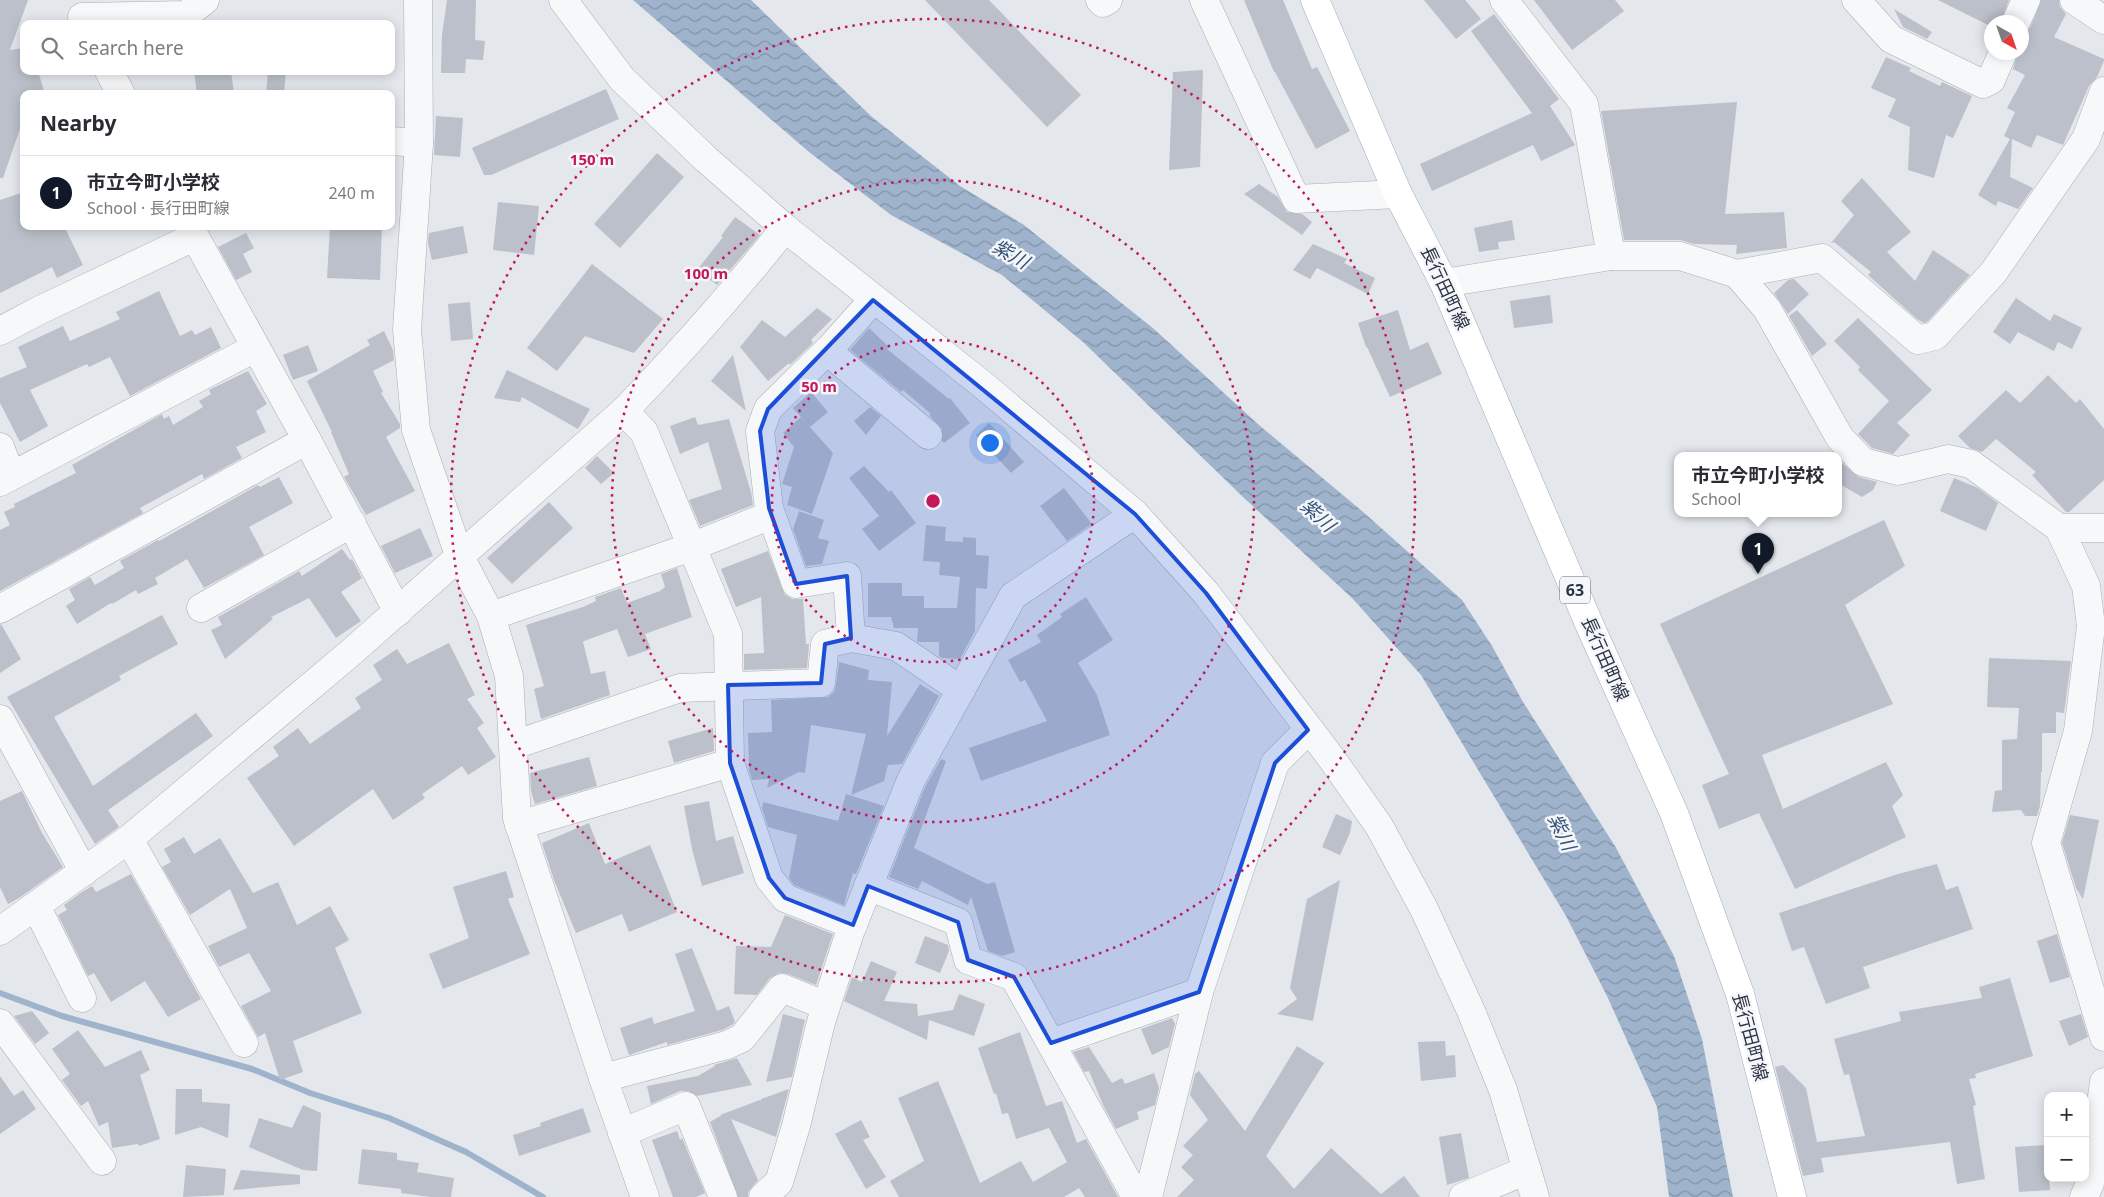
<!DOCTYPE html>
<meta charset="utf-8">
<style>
body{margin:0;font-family:"Noto Sans","Noto Sans JP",sans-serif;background:#f2f2f3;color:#2b2b33}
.controls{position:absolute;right:15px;bottom:15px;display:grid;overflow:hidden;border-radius:10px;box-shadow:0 2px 12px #0003}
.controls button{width:45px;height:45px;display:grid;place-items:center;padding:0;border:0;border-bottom:1px solid #e1e1e2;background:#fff;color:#2b2b33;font:25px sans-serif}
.compass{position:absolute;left:1984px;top:15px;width:45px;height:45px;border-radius:50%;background:#fff;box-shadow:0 2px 12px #0003;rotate:140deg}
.you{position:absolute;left:989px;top:442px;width:18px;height:18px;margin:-12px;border:4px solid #fff;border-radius:50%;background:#1a73e8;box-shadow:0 0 0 8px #1a73e833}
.badge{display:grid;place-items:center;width:32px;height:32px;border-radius:50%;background:#111827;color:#fff;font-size:16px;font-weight:700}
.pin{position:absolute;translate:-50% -41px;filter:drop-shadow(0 1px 2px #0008)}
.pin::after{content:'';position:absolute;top:26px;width:18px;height:15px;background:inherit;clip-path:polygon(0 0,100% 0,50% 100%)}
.popup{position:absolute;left:1674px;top:452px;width:168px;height:65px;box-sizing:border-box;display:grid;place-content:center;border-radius:10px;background:#fff;filter:drop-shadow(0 1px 4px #0005);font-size:16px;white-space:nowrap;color:#7c7c81}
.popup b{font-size:19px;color:#2b2b33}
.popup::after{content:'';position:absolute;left:50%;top:100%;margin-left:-10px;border:10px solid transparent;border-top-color:#fff}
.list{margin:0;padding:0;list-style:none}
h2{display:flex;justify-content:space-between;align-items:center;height:65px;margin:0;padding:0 20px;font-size:21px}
h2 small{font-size:16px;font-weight:400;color:#7c7c81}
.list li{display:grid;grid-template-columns:32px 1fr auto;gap:15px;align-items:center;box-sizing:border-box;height:75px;padding:0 20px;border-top:1px solid #e1e1e2}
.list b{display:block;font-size:19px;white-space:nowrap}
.list p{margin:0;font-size:16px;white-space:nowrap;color:#7c7c81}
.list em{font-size:16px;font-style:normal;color:#7c7c81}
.icon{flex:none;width:28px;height:28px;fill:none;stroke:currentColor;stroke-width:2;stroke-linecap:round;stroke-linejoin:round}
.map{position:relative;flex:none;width:2104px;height:1197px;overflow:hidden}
.search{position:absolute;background:#fff;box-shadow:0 2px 12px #0003;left:20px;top:20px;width:375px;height:55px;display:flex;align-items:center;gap:12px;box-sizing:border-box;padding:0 18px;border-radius:10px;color:#7c7c81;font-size:19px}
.panel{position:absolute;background:#fff;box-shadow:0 2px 12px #0003;left:20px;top:90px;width:375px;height:140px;border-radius:10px}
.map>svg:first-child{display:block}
.water{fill:url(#water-waves)}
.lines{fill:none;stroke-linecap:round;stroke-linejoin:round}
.stream{stroke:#9fb4cc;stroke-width:6}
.building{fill:#bbc0ca}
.minor-casing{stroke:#a9aeb7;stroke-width:29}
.major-casing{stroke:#a3abb8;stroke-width:29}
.minor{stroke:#f7f8fa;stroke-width:28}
.major{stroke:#fff;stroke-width:28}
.marked{fill:#1d4ed8;fill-opacity:0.2;stroke:#1d4ed8;stroke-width:4;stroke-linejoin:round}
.ring{fill:none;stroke:#c2185b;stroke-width:2.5;stroke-dasharray:2.5 5}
.labels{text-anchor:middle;stroke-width:5;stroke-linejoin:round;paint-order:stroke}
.shield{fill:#f4f6f9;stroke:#676e7b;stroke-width:1}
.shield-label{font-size:16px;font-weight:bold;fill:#2b3445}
.street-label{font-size:18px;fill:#2b3445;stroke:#f4f6f9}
.water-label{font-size:19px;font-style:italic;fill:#34527a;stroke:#f4f6f9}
.centre{fill:#c2185b;stroke:#f4f6f9;stroke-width:2.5}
.ring-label{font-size:15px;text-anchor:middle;font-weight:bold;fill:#c2185b;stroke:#f4f6f9;stroke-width:5;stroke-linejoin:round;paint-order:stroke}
</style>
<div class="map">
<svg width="2104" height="1197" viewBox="0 0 2104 1197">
<defs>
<pattern id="water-waves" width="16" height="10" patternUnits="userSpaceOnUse" patternTransform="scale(1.25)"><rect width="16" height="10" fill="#9fb4cc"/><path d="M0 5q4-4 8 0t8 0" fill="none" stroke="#8293a7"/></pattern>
</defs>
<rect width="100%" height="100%" fill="#e4e7ec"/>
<!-- water -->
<polygon class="water" points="633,0 751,0 872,117 960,186 1024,225 1154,329 1260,426 1362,511 1462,600 1492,646 1523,702 1615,846 1674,956 1702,1039 1733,1197 1669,1197 1657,1107 1607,996 1566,916 1421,675 1353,599 1243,497 1083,342 1002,275 891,215 809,152"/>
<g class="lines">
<!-- stream -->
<polyline class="stream" points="0,993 62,1016 252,1069 310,1093 389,1118 466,1152 543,1197"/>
</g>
<!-- building -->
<g class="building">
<polygon points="0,0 28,0 10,50 24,48 24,71 38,71 45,94 24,94 24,127 20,129 3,178 0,178"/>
<polygon points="447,0 476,0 475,40 485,41 483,60 466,59 465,73 441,73 442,35"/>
<polygon points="925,0 989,0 1081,95 1047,127"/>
<polygon points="1244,0 1283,0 1312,69 1317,67 1350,131 1316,149 1275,72 1274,72"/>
<polygon points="1424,0 1465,0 1481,19 1456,39"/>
<polygon points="1534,0 1615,0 1624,11 1572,50"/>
<polygon points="1938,0 2009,0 2001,22 1992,22 1992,27"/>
<polygon points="2041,0 2059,0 2060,7 2066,14 2054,37 2104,59 2104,61 2097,77 2089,86 2063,145 2037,135 2031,148 2012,139 2010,177 2033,188 2018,209 1998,201 1996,206 1978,195 2010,139 2004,136 2015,112 2007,108 2025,75 2013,69 2018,52 2022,52 2022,36 2030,28"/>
<polygon points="1894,9 1932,32 1927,39 1903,27"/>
<polygon points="1494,14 1559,99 1550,106 1575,145 1541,161 1533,145 1432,191 1420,164 1532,113 1471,31"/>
<polygon points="1886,57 1911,68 1909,71 1940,86 1942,82 1972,96 1953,138 1946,135 1934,178 1908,170 1910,127 1888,117 1896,99 1871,88"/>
<polygon points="1203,70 1200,167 1169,170 1173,72"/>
<polygon points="194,71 231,71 234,94 197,94"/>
<polygon points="268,71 286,71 284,94 266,94"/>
<polygon points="606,89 619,119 491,175 484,175 472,148"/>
<polygon points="1737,102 1725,214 1784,212 1787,248 1736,254 1737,245 1694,244 1680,240 1624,240 1601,111"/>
<polygon points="436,116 463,118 460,157 434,155"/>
<polygon points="657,153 684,177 620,248 594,224"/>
<polygon points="1862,178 1911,232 1887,252 1915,281 1933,250 1970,275 1927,322 1924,323 1917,319 1868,275 1871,272 1834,242 1831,243 1854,215 1841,201"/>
<polygon points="1259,184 1278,197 1287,212 1302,214 1312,222 1302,235 1244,194"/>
<polygon points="24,192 24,226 64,226 83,265 57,278 52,267 0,293 0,200"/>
<polygon points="498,202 539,206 534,255 493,250"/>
<polygon points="735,217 760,235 717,285 697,270 723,237 721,236"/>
<polygon points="1512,220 1515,240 1498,242 1499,249 1479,252 1474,228"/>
<polygon points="330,226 382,226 380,280 327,278"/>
<polygon points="463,226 468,253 432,260 428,243 429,233"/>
<polygon points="246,233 254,248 243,254 252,272 236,280 218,247"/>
<polygon points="1313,244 1347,259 1344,263 1375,278 1368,294 1317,268 1310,279 1293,270"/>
<polygon points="592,264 663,319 634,353 585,336 557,371 527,348"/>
<polygon points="1794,279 1809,294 1788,314 1774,293 1788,280"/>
<polygon points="159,291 180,336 192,330 195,335 211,327 221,348 130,396 110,357 89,367 87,364 30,390 48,426 20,442 0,403 0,378 27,367 18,347 63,326 70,341 120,319 116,312"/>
<polygon points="1550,295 1553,323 1514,328 1510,301"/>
<polygon points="2016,298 2050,321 2054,314 2082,328 2072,349 2058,342 2054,351 2018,332 2010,344 1993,332"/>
<polygon points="470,302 473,339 451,341 448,304"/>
<polygon points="817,308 832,319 811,340 813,343 790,365 789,363 768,381 740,347 762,320 785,337"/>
<polygon points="1398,310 1410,350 1428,342 1442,374 1390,397 1367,347 1366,347 1358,323"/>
<polygon points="1797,310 1827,344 1812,356 1789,316"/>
<polygon points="1858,318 1932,390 1897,423 1910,435 1893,454 1872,448 1858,434 1889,401 1858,370 1860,367 1834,341"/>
<polygon points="869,328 889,347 887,349 949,399 950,398 970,423 944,443 942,441 942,429 929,415 931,414 903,390 901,392 850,350"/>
<polygon points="384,331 393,350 394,360 373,371 383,392 381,393 400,424 400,428 386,437 415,491 366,515 344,477 349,474 331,432 332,432 307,381 370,345 367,340"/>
<polygon points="308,345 318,371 293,380 283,355"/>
<polygon points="733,355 746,411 711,381"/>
<polygon points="507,370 590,409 578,429 522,397 520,402 494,398"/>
<polygon points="248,371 267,404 256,411 266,432 236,447 242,458 204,479 202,474 140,508 143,513 0,591 0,530 10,525 4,512 15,507 14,504 76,473 72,465 162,414 164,419 169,416 173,425 203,407 199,401 211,394 209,390"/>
<polygon points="2048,375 2076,403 2080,399 2104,429 2104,480 2069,512 2066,512 2032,475 2036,472 1996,439 1982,452 1970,448 1958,436 2006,390 2020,403"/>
<polygon points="811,392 828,412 810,427 793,408"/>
<polygon points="870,407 881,416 866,435 854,421"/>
<polygon points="695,417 698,425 729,419 751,492 753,505 700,526 689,500 722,489 708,442 680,454 670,426"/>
<polygon points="801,417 833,453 812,514 787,505 792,487 782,484 794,447 783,433"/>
<polygon points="989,423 1024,462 1011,473 976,435"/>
<polygon points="597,456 614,473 601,484 585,468"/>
<polygon points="1842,463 1859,477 1877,482 1873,490 1862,497 1838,483 1838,471"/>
<polygon points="864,466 889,492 891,490 916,523 879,551 862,529 879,516 849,478"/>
<polygon points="279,477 293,503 249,527 264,555 204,588 187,559 155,578 158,584 138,594 136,590 112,604 111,603 77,624 66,606 75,600 69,589 90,577 95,585 124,568 120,561 158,540 159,541 258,485 260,487"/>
<polygon points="1954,478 1978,488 1998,503 1986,531 1940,511"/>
<polygon points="1064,488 1092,524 1067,541 1040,506"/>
<polygon points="549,502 573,528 512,584 487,558"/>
<polygon points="799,511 824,520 818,538 829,541 822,564 806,566 793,529"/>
<polygon points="1884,520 1905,566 1845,605 1893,704 1762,755 1783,809 1886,762 1903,795 1892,806 1906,837 1795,889 1759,813 1719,829 1702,785 1729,774 1660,624"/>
<polygon points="926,525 946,527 945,541 963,542 963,537 976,538 976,555 989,556 987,589 976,588 975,631 960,659 942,658 939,656 939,642 917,642 918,628 894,628 891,617 868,617 868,583 902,583 902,596 924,596 924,608 957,608 960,577 939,575 940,562 923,561"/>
<polygon points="420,528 433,556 395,573 381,546"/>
<polygon points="342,549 350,560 352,559 362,578 341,592 361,621 336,638 309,598 271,617 273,619 225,659 211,630 222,625 218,617 299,571 302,576"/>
<polygon points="768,551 785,595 792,599 803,599 806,644 809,644 807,668 744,670 744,654 764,653 761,597 736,607 721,569"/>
<polygon points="677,568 692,617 645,634 651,649 628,657 617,629 584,641 583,642 591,674 605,671 610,695 541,719 534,689 544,686 526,625 583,607 596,601 595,597 621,588 627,603 660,591 665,587 661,574"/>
<polygon points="1086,597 1113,640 1078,663 1097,695 1110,735 981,781 969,748 1047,721 1025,680 1020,682 1008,660 1041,642 1037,635 1062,617 1060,614"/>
<polygon points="162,615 178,644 119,676 121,680 54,717 93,786 196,713 213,736 108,810 119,827 95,844 7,697"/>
<polygon points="1,624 21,659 0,673 0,625"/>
<polygon points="449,643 475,695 467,699 484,723 477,728 496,757 468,775 462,766 422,794 425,798 393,820 373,789 294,846 247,778 279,756 273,747 298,728 310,744 361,708 355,698 382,680 373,665 397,649 407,664"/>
<polygon points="1989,658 2071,661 2064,713 2056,712 2056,733 2042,733 2042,772 2041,772 2040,806 2037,816 2025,816 2021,810 1992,812 1995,791 2002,790 2002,740 2017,739 2019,708 1987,707"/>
<polygon points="839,662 869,670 868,680 892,682 887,736 920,684 939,696 902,764 888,765 884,781 851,795 866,734 811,725 805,773 799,772 767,788 769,779 752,780 749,770 748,733 772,732 771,700 828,697 834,692 836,685"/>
<polygon points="713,728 714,751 674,763 668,741"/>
<polygon points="589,757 597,786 535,804 531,791 530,773"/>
<polygon points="941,759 946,761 914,848 987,884 995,882 1015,952 1002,956 988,951 971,897 968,905 922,881 918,889 889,877 925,787"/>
<polygon points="22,791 42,833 63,867 19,898 8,904 0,887 0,801"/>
<polygon points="846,794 884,806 856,874 853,873 844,905 794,885 789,878 797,835 768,827 762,808 763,802 838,821"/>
<polygon points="709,801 716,841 733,836 744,873 702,886 692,849 684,806"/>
<polygon points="1336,814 1352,821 1350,833 1340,855 1322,847"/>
<polygon points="2070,815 2099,820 2083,899 2076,888 2062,843"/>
<polygon points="589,823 605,864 650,845 677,912 629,932 622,914 576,933 554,880 542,843"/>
<polygon points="184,837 194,854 220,838 253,893 278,882 297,925 330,906 349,940 335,948 362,1013 293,1041 303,1072 280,1080 265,1033 258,1037 241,1006 271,991 249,953 219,967 208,946 247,928 230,889 190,915 162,867 171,862 164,849"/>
<polygon points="1937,864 1946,890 1958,886 1973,929 1863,967 1870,988 1826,1004 1804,947 1792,951 1779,913 1898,874"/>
<polygon points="506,871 514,897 508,899 530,954 443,989 429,954 469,938 453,887"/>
<polygon points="131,874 201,999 168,1017 145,981 111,1002 94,973 88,976 58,915 67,910 64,905 82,892 92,886 96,892"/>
<polygon points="1340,880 1313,1021 1277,1014 1297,999 1290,988 1307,899"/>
<polygon points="785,915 833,934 816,985 788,974 779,973 770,978 757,995 734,994 736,946 771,947"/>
<polygon points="2057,934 2070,977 2050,983 2037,941"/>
<polygon points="925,936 948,945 949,951 940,973 915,963"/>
<polygon points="692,948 717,1011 729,1006 735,1022 732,1025 722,1030 667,1045 667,1042 629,1055 620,1028 652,1017 654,1024 695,1011 675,954"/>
<polygon points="871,961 897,972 884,1001 917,1004 918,1016 953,1010 959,994 985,1004 974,1036 929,1020 927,1040 844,1001 852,977 862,982"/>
<polygon points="2010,978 2033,1056 1975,1074 1976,1078 1969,1079 1976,1105 1973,1106 1985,1179 1957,1184 1950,1142 1821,1158 1824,1172 1803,1176 1775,1067 1783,1065 1806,1088 1817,1142 1865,1136 1849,1074 1844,1075 1834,1039 1901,1021 1899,1012 1982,998 1979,987"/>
<polygon points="32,1011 49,1033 35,1044 14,1016"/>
<polygon points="783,1014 805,1020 792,1077 766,1082"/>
<polygon points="2081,1014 2088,1037 2069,1046 2059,1021"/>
<polygon points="1172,1018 1175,1024 1169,1047 1152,1055 1141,1029"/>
<polygon points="78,1030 105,1067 141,1050 150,1070 140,1075 160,1139 139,1146 138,1144 112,1148 108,1122 99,1126 88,1101 81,1106 62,1080 70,1074 52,1049"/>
<polygon points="1020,1032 1046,1106 1062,1101 1077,1143 1086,1139 1118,1197 1085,1197 1079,1188 1064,1197 899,1197 890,1181 924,1161 898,1098 938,1081 980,1183 1021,1161 1033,1182 1067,1162 1049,1128 1016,1139 1008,1113 1002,1114 996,1093 994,1094 978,1048"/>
<polygon points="1445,1041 1446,1056 1455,1055 1456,1077 1421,1081 1418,1042"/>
<polygon points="1297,1046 1324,1063 1266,1156 1294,1189 1331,1148 1381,1194 1404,1176 1420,1197 1177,1197 1194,1180 1181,1167 1193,1155 1183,1146 1208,1120 1190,1095 1195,1074 1199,1071 1245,1131"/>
<polygon points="1089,1047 1112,1083 1122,1078 1125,1084 1154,1073 1159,1088 1155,1105 1137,1112 1139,1119 1116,1129 1104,1107 1089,1071 1084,1072 1073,1052"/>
<polygon points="737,1058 752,1085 697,1096 688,1091 680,1091 651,1104 647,1086 698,1076 715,1066 714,1065"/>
<polygon points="0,1076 14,1096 23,1090 36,1109 0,1134"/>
<polygon points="176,1089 202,1089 202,1102 230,1104 228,1138 201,1127 175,1135"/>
<polygon points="789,1089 776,1137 731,1119 758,1180 748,1192 748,1197 738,1197 710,1122 722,1115 720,1115 760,1100 761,1101 761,1099"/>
<polygon points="303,1105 321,1113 317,1171 303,1170 249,1147 259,1118 292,1128"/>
<polygon points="583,1108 591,1132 519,1156 513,1135 541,1126 540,1123"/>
<polygon points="861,1120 870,1137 863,1140 886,1177 866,1189 835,1134"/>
<polygon points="677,1131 680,1140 682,1138 705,1193 696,1197 673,1197 652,1140"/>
<polygon points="1461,1133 1469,1178 1447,1185 1439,1137"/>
<polygon points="2046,1145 2050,1190 2019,1192 2015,1147"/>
<polygon points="362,1149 397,1153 397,1160 419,1163 417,1172 454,1178 451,1197 431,1197 401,1193 401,1189 358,1184"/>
<polygon points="186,1165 226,1169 224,1195 183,1197"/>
<polygon points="241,1170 300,1175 300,1184 233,1190"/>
</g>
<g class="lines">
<!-- minor casing -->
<g class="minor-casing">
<g id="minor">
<polyline points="418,0 419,143 407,330 416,430 459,555 491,616 509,676 517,818 603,1078 645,1197"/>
<polyline points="563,0 622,79 707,160 785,228 983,385 1135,514 1206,593 1332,759 1379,826 1424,909 1471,1011 1503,1090 1535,1197"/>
<polyline points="1100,0 1103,3 1108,0"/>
<polyline points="1204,0 1296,199 1398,194"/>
<polyline points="1504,0 1584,104 1611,256"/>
<polyline points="1856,0 1891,39 1983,84 1991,80 2003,52"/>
<polyline points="2074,0 2104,20"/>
<polyline points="82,17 186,15 205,0"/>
<polyline points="2016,22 2026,0"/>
<polyline points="109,71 121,94"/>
<polyline points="391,141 419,143"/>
<polyline points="189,226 307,440 398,612"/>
<polyline points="1737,274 1767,309 1840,438 1863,462 1898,471 1948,459 1971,464 2059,528 2086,586 2091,626 2078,731 2046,843 2104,1037"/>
<polyline points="1444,283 1611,256 1680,256 1737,274 1822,258 1918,340 1935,336 1993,273 2086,139 2104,91"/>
<polyline points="0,331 40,310 194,237"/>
<polyline points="827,351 928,435"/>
<polyline points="624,411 644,432 728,634 730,763 769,878 785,898 853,925"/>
<polyline points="0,447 11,476"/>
<polyline points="0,482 255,348"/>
<polyline points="2059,528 2104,528"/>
<polyline points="201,608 352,523"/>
<polyline points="0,609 307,440"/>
<polyline points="491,616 691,547 771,515"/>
<polyline points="851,638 847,576 796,584 769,508 760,431 768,409 831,347 873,300"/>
<polyline points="0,719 84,872"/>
<polyline points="514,745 680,688 821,683 825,644 851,638 896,646 961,690"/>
<polyline points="519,825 730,763"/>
<polyline points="129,839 244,1043"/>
<polyline points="868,886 958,922 968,960 1014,977 1136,1197"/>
<polyline points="36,906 82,998"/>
<path d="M0,931L129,839L348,655L624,411C681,352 734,292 785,228"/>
<polyline points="0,1023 102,1161"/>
<polyline points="1051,1043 1199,992"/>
<polyline points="603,1078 727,1045 742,1038 782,988 826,1006"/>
<polyline points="622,1133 686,1106 723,1197"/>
<polyline points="763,1197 779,1182 796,1126 821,1022 850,932 911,780 1013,596 1135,514"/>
<polyline points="1148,1197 1199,992 1275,763 1308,730"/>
<polyline points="1463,1197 1527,1170"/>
<polyline points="2084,1197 2090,1183 2104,1082"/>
</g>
</g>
<!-- major casing -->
<g class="major-casing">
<polyline id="major" points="1315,0 1398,194 1444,283 1590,626 1674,813 1740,994 1792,1197"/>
</g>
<!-- minor -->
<use href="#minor" class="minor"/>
<!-- major -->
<use href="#major" class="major"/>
</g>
<!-- marked area -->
<path class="marked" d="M873,300L1135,514L1206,593L1308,730L1275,763L1199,992L1051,1043L1014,977L968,960L958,922L868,886L853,925L785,898L769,878L730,763L728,685L821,683L825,644L851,638L847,576L796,584L769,508L760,431L768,409Z"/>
<!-- distance rings -->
<g class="ring">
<circle cx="933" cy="501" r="161"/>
<circle cx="933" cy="501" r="321"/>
<circle cx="933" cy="501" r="482"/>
</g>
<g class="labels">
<!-- shield labels -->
<rect class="shield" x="1560" y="576.5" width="30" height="27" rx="4"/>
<g class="shield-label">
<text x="1575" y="596">63</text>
</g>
<!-- street labels -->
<g class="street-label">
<text transform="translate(1445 288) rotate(65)" y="6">長行田町線</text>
<text transform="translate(1605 659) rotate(66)" y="6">長行田町線</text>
<text transform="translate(1750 1037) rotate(75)" y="6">長行田町線</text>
</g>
<!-- water labels -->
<g class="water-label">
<text transform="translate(1011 254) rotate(30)" y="7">紫川</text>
<text transform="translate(1318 515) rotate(42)" y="7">紫川</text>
<text transform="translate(1562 832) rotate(64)" y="7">紫川</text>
</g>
</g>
<circle cx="933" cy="501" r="8" class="centre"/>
<g class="ring-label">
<text x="592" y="165">150 m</text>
<text x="706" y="279">100 m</text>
<text x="819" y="392">50 m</text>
</g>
</svg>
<div class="controls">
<button>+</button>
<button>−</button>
</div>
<svg class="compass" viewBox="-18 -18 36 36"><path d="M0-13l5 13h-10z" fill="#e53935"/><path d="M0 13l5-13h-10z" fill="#7c7c81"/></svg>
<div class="you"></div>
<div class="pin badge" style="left:1758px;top:574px">1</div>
<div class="popup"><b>市立今町小学校</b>School</div>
<div class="search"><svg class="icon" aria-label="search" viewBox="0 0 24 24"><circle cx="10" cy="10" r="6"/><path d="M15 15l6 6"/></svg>Search here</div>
<section class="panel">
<h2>Nearby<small></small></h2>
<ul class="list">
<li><span class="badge">1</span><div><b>市立今町小学校</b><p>School · 長行田町線</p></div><em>240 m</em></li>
</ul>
</section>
</div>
